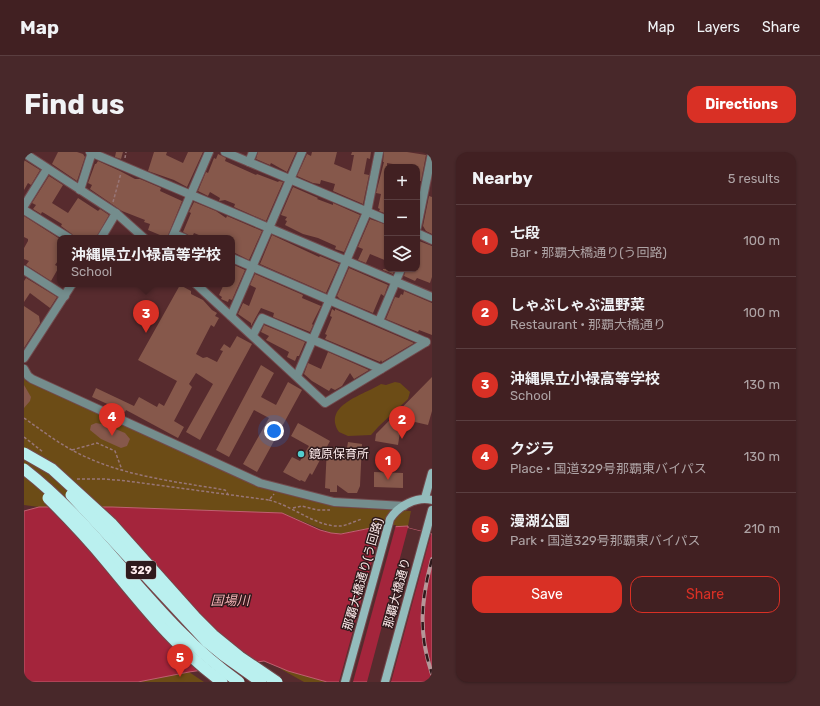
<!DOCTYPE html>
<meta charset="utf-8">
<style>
body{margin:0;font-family:Rubik,"Noto Sans JP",sans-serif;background:#48282a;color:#f1f3f6}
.controls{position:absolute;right:12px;top:12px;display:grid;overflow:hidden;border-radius:8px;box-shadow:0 1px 3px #0004}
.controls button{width:36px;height:36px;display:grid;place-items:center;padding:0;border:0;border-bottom:1px solid #5a3e40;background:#412022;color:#f1f3f6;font:20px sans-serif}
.you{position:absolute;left:250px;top:279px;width:14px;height:14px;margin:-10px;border:3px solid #fff;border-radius:50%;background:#1a73e8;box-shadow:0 0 0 6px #1a73e833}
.badge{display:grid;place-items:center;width:26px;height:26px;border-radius:50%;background:#d93025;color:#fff;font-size:13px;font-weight:700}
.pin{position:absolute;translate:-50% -33px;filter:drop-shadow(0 1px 2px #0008)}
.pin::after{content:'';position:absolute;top:21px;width:14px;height:12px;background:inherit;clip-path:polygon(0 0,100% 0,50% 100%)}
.popup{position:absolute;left:33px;top:83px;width:178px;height:52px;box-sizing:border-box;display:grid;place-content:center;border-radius:8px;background:#412022;filter:drop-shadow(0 1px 3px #0005);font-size:13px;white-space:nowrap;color:#aea3a5}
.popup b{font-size:15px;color:#f1f3f6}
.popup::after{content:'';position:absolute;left:50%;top:100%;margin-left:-8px;border:8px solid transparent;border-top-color:#412022}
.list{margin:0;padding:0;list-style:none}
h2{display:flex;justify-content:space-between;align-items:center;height:52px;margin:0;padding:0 16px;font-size:17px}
h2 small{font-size:13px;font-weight:400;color:#aea3a5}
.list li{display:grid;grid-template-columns:26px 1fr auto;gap:12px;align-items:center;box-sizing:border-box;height:72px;padding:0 16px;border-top:1px solid #5a3e40}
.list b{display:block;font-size:15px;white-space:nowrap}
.list p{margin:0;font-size:13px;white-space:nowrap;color:#aea3a5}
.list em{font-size:13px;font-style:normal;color:#aea3a5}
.actions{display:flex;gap:8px;padding:12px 16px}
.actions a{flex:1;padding:9px 0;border:1px solid #d93025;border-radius:12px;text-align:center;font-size:14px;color:#d93025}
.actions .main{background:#d93025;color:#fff}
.icon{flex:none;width:22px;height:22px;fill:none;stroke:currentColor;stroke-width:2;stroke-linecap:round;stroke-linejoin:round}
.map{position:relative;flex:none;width:408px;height:530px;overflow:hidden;border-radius:12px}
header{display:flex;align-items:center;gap:24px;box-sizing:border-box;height:56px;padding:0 20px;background:#412022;border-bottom:1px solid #5a3e40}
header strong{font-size:19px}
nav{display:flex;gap:22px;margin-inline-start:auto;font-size:14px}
.intro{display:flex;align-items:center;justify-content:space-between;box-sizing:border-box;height:96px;padding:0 24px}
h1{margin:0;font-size:28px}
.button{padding:10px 18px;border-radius:12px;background:#d93025;color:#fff;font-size:14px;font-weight:700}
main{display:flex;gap:24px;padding:0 24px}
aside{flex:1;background:#412022;border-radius:12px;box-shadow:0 1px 3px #0004}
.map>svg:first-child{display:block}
.green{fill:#6c4c16}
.water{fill:#a4253c;stroke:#bf6171}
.pier{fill:#572b2e}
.building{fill:#86584b}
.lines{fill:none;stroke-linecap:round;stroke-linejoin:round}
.minor-casing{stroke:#724a4d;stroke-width:10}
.secondary-casing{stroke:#724a4d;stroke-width:10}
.path{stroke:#987677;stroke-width:1.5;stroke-dasharray:3 2;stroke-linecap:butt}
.minor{stroke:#748d8d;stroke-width:8}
.secondary{stroke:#93bcbc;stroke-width:8}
.rail-casing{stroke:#b59799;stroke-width:4}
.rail{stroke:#2f1a1c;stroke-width:2.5;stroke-dasharray:8;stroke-linecap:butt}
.trunk-bridge-casing{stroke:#724a4d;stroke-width:13;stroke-linecap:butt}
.trunk-bridge{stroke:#baf0ef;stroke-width:11}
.poi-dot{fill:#52cdce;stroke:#2f1a1c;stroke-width:1.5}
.labels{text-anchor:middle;stroke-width:3;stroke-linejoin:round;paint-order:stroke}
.shield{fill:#2f1a1c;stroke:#c1aeae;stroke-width:1}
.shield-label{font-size:11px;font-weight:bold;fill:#ffeded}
.poi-label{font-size:12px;fill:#ffeded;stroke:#2f1a1c;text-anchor:start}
.street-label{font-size:12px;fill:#ffeded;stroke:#2f1a1c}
.water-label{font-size:13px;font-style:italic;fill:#f6b4b7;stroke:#2f1a1c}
</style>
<header>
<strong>Map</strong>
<nav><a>Map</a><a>Layers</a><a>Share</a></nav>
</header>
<div class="intro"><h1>Find us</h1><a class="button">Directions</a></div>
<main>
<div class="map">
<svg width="408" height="530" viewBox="0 0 408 530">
<rect width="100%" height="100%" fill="#572b2e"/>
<!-- green -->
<g class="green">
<polygon points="0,226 2,229 234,335 312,355 387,359 384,374 335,378 317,382 307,381 258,361 15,355 0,353"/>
<path d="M371,230L376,231L386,240L384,247L355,274L347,283L324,284L315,280C298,253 340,243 357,232L362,233Z"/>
<polygon points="255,516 303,530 280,530"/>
<polygon points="165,520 180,530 114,530"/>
</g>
<!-- water -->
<polygon class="water" points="15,355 88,355 258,361 296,378 307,381 317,382 347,376 384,374 384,376 408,382 408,530 303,530 264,519 240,509 165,520 114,530 0,530 0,359"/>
<!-- pier -->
<g class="pier">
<polygon points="358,373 372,373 329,530 315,530"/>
<polygon points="384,376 407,382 367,530 343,530"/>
</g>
<!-- building -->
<g class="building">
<polygon points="34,0 53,0 59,2 61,5 53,29 28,12"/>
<polygon points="92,0 99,0 97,7 91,5"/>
<polygon points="130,0 143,0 142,3 159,11 164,0 179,0 163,35 150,28 124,19"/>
<polygon points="234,0 272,0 263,20 247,11 246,13 232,7"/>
<polygon points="288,0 313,0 310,12 327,19 330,3 327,3 328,0 347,0 346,7 343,6 340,22 345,23 339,52 309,39 311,32 297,28 296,32 289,31 273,24 283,2 287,4"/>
<polygon points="360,0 383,0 402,3 397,29 393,29 393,15 379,15 380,14 363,11 363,62 355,59 356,57 354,56 357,42 352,41 360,10 359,10"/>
<polygon points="194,2 202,6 201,9 232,23 233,22 254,30 255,29 259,30 242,69 210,55 211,52 201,48 195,49 196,46 186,40 184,44 174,39 182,20 184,21 190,6 192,7"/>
<polygon points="0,8 16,18 7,33 4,31 0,38"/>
<polygon points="74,9 96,19 111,27 116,27 137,36 136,39 158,49 143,86 124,78 126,72 120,70 121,68 98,59 66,37 68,33 64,31 71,12 72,12"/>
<polygon points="25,24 39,33 28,51 44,61 54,46 74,59 76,57 85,63 72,86 50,86 48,82 37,74 38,72 20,61 18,60 17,62 9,57 12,53 8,51"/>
<polygon points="269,35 294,46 293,47 309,53 309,51 336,63 320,100 311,97 312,94 294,86 279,82 261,73 263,69 261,68 263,65 257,63"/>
<polygon points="405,44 408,45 408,82 402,79 399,74"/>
<polygon points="170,50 192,59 202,66 203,64 238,79 225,108 209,100 210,97 208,96 208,86 182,86 170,81 168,85 159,80 167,61 165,60"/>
<polygon points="0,64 36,87 36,106 31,113 35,115 27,129 2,113 5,109 0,107 0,96 4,89 4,87 0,85"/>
<polygon points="346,67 363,73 363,109 346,102 342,111 334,108 339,97 334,95"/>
<polygon points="248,83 295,105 296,104 315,112 302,141 236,112"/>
<polygon points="395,89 408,94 408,125 406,131 393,126 391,129 380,124 382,117 393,117 393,96"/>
<polygon points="208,112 221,118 208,148 205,147 204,150 197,147 198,145 195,143 200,132 208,132"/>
<polygon points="325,116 364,133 360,144 357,142 349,161 316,147 313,144"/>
<polygon points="359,117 371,117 369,122 359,118"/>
<polygon points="231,122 279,143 278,146 297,154 288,172 289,173 286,180 249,165 250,161 237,156 227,174 227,171 214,162 219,151 225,154 232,136 226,133"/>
<polygon points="2,126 33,145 26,156 6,141 0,150 0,129"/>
<polygon points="156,133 167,139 167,142 179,148 188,158 193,161 191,164 195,166 190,175 187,173 172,202 179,206 183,205 193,210 199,199 196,198 200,192 206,196 213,184 228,192 176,288 162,280 189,232 172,221 165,232 168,235 150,269 160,275 154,286 102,258 101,260 68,245 72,236 110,254 115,245 133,255 135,251 140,254 153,229 114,208"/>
<polygon points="380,139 408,151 408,183 395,178 394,180 362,167 371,145 375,146 377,142 379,143"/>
<polygon points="0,154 15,164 16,171 0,196"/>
<polygon points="308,157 311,159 311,157 390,191 358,210 357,208 356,210 301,187 303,183 301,182 308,165 306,164"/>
<polygon points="240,173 281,190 275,204 273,204 271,209 263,205 265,200 242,188 245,184 237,180"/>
<polygon points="304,200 345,218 330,227 326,221 318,234 311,238 307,236 305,239 288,229 280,222 284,211 297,217"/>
<polygon points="237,213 250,221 237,245 252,253 264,230 278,238 233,320 219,312 245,266 230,258 205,305 192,298"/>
<polygon points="408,225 408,259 404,273 378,267 374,293 351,289 352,282"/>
<polygon points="0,233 7,245 6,249 0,256"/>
<polygon points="72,271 82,273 101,281 106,287 103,294 97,296 77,287 66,278 67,273"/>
<polygon points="274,271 306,289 288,323 286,321 281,330 277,328 276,329 259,320 268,305 276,309 285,294 267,284"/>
<polygon points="324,290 338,292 336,334 333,341 324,341 313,333 313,340 306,340 306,337 301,336 303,295 323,296"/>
<polygon points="350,320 379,321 379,336 350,335"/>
</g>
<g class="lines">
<!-- minor casing -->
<g class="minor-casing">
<g id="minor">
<polyline points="66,0 408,145"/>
<polyline points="201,0 363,68"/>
<polyline points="0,1 92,61 120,86"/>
<polyline points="225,10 229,0"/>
<polyline points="56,38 68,0"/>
<polyline points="0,54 23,17"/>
<polyline points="0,58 45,86"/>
<polyline points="393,75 408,1"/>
<polyline points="393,81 408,88"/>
<polyline points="150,82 160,86"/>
<polyline points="77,86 92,61"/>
<polyline points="148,86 185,0"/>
<polyline points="208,106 402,190"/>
<polyline points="0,118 41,144"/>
<polyline points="172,132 301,251 402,190"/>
<polyline points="207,164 278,0"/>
<polyline points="355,169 377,117"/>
<polyline points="229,183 238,166 357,217"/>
<polyline points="0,206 48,132"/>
<polyline points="0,217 4,224 8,227 236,331 310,350 380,354"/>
<polyline points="273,224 343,60 355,0"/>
</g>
</g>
<!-- secondary casing -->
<g class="secondary-casing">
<g id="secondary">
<polyline points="401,346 408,321"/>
<path d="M321,530L366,367C374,354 393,344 408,348"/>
<polyline points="361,530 408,358"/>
</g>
</g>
<!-- path -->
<g class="path">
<polyline points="101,6 102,0"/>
<polyline points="89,50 97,21"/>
<path d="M0,266C20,280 39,295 62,305C105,325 155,330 201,338L204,342"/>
<polyline points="0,285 19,300"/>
<polyline points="48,298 73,291 91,299 98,318"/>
<polyline points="53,327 81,327 103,329 245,348 250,342"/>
<path d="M245,348C269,354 294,376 317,374C324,373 331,369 338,367"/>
<polyline points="269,356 278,354 293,358 306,358"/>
</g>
<!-- minor -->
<use href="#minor" class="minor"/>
<!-- secondary -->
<use href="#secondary" class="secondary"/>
<!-- rail casing -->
<g class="rail-casing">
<path id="rail" d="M408,407C397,448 394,481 408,522"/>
</g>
<!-- rail -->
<use href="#rail" class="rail"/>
<!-- trunk-bridge casing -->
<g class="trunk-bridge-casing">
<g id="trunk-bridge">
<polyline points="0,301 28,317 87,371 172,466 189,483 216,505 253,530"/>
<path d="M0,317C81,380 131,471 215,530"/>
<polyline points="47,343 183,490 199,503 237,530"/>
<path d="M24,346C44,366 64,387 82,409C117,451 152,497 198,530"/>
</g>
</g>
<!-- trunk-bridge -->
<use href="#trunk-bridge" class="trunk-bridge"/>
</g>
<!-- markers -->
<circle class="poi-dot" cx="277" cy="302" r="4"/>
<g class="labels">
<!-- shield labels -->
<rect class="shield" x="102" y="409" width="30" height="18" rx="3"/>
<g class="shield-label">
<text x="117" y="422">329</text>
</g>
<!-- poi labels -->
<g class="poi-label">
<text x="285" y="306">鏡原保育所</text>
</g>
<!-- street labels -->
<g class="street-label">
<text transform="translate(339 422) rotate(-74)" y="4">那覇大橋通り(う回路)</text>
<text transform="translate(373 441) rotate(-75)" y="4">那覇大橋通り</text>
</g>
<!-- water labels -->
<g class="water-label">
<text x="206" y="453">国場川</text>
</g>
</g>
</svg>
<div class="controls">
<button>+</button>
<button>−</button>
<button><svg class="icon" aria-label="layers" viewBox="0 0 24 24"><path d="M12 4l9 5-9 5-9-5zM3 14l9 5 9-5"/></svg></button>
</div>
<div class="you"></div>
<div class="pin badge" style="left:364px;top:328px">1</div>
<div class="pin badge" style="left:378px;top:287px">2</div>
<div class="pin badge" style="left:122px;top:181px">3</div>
<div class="popup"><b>沖縄県立小禄高等学校</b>School</div>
<div class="pin badge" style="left:88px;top:284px">4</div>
<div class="pin badge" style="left:156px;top:525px">5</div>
</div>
<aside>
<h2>Nearby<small>5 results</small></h2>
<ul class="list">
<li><span class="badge">1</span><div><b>七段</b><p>Bar · 那覇大橋通り(う回路)</p></div><em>100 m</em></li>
<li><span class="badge">2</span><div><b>しゃぶしゃぶ温野菜</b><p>Restaurant · 那覇大橋通り</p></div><em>100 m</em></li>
<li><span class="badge">3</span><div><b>沖縄県立小禄高等学校</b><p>School</p></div><em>130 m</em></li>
<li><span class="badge">4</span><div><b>クジラ</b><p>Place · 国道329号那覇東バイパス</p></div><em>130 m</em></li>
<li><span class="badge">5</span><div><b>漫湖公園</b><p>Park · 国道329号那覇東バイパス</p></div><em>210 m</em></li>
</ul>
<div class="actions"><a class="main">Save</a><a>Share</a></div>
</aside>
</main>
